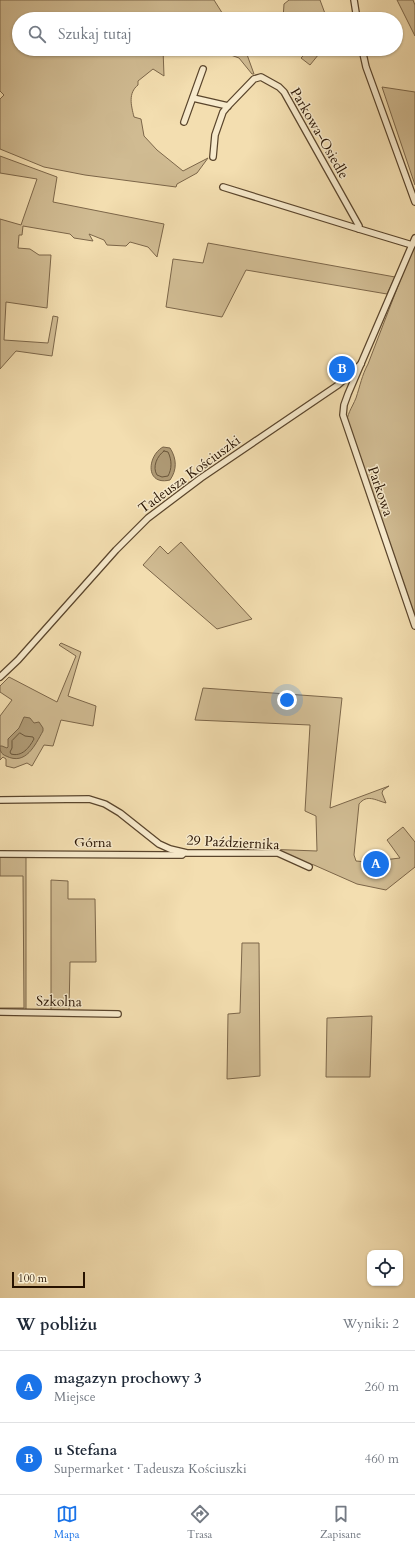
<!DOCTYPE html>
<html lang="pl">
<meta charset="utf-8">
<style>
body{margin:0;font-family:Cardo,serif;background:#f6f6f7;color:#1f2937}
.controls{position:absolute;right:12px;bottom:12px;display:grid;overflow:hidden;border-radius:8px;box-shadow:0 1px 3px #0004}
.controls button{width:36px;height:36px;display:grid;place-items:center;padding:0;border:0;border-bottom:1px solid #e0e1e3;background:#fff;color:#1f2937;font:20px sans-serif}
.scale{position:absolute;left:12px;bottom:10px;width:73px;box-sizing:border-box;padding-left:4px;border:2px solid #271200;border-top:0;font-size:11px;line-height:14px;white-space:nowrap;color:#271200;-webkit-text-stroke:3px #f7eacc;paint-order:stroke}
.you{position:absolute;left:287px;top:700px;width:14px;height:14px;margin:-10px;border:3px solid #fff;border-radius:50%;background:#1a73e8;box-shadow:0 0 0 6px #1a73e833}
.badge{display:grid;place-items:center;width:26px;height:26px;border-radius:50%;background:#1a73e8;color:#fff;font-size:13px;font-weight:700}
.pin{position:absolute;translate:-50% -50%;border:2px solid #fff;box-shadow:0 1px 4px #0006}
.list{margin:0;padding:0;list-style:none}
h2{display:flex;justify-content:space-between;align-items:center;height:52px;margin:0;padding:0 16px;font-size:17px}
h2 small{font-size:13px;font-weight:400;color:#747a83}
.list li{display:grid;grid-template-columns:26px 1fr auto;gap:12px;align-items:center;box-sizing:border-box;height:72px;padding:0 16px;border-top:1px solid #e0e1e3}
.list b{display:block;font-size:15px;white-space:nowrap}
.list p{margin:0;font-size:13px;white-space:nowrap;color:#747a83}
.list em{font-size:13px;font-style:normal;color:#747a83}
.icon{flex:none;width:22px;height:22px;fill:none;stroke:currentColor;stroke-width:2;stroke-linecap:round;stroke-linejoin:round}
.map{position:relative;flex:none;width:415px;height:1298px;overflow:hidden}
.search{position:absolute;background:#fff;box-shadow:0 1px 3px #0004;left:12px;right:12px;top:12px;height:44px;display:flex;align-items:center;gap:10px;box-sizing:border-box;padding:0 14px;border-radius:22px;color:#747a83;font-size:15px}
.sheet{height:196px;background:#fff}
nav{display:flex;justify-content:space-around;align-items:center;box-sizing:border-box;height:56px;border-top:1px solid #e0e1e3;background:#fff;font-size:11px;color:#747a83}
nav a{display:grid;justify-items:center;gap:2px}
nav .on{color:#1a73e8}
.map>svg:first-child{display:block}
.green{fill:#d0bb92;stroke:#7c6649}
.water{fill:#ae9974;stroke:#786346}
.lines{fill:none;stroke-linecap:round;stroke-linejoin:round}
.shore{stroke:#6a563a;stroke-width:1}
.minor-casing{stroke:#5a452c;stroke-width:8}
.minor{stroke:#f7eacc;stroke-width:5.5}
.labels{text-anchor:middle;stroke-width:3;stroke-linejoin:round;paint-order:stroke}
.street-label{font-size:14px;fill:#271200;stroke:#f7eacc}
</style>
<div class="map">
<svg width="415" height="1298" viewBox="0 0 415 1298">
<rect width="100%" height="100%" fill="#f3deb0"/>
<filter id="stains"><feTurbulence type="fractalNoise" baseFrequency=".005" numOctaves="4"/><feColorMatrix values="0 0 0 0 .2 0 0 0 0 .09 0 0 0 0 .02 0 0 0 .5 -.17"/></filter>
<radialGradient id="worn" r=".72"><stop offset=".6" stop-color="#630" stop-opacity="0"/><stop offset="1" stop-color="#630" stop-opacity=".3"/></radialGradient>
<!-- green -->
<g class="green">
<path d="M0,0H214L226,19H19V49H163L164,76L153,69L138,81V85C128,93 131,105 134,117L141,119L144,136L157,150L183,171L208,158L197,173L177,184L176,187L85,175L44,167L0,149V99L4,95L0,91Z"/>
<polygon points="289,0 320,0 327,19 283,19 284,4"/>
<polygon points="397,0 413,0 415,5 415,36"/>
<polygon points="221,49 245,49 254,74 252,74 239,58 228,54"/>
<polygon points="304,49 323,49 310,65 301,58 306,53"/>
<polygon points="382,87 415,92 415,185"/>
<polygon points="0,156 57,177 53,202 164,224 157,257 148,247 130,242 126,246 107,245 104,240 89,234 93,241 74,238 70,234 23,226 22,235 19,235 18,248 30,249 39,255 51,255 47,308 6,302 4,340 48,343 53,316 58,317 52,356 16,351 0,369 0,219 21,225 37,179 0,173"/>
<path d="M415,242V616L347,425C346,415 352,408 356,398C360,386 362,375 368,364Z"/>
<polygon points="208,243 395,277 387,294 246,270 222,317 166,307 173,259 203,263"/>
<polygon points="181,542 252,619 217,629 143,565 160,546 168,554"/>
<polygon points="61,643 81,652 68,696 96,706 93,726 61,720 53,746 44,745 32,766 27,763 14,768 6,766 6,759 3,757 0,760 0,716 12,700 0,692 0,686 9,677 57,702 76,656 59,645"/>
<path d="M203,688L342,698L330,808L389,786L383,790L382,793L386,803C375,800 367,794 359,804L354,855L356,861L367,862L400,858L387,840L403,827L415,842V867L386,890L357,884L314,865L268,854L264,849L317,851L316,816L305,811L310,725L195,720Z"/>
<polygon points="0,856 26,856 26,1012 0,1011 0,1008 24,1008 23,876 0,876"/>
<polygon points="51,880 68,881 68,899 95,899 96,962 70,962 69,1013 51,1012"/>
<polygon points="242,943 259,943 260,1076 227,1079 228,1014 240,1013"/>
<polygon points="372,1016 370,1077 326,1077 327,1018"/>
</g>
<!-- water -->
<g class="water">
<path d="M163,447L170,448C177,459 177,470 170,480C145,486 147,456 163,447Z"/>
<path d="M24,717L30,718L34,723L39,722L43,728V731C35,745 26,766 6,756C1,754 0,751 0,746H2L7,748L8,747V739L19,728Z"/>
</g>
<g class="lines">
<!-- shore -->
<g class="shore">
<path d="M164,451L168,452C172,460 172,469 168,476L162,477L157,475C152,467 157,456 164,451Z"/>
<path d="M20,733L25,736L33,737L34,739C29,748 22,757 11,754L10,752L12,748V741Z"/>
</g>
<!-- minor casing -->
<g class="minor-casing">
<g id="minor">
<polyline points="354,0 357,19"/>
<polyline points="362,49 366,67 415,202"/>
<polyline points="193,98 228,106"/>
<polyline points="184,122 203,69"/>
<polyline points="213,157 215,135 223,112 228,106 254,79 261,77 279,87 284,92 359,226 359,229 412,245"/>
<polyline points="223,187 359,229"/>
<polyline points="415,238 348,394 344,405 343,415 415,626"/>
<polyline points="0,677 18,660 116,550 148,518 201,478 338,385 361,364"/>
<polyline points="0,800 89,799 105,804 120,813 159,844 170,849 187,853 278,853 309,867"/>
<polyline points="0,854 165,855 182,855 184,853"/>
<polyline points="0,1012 118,1014"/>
</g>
</g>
<!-- minor -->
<use href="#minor" class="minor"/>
</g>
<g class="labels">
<!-- street labels -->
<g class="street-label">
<text transform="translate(320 133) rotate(60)" y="5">Parkowa-Osiedle</text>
<text transform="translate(189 474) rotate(-36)" y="5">Tadeusza Kościuszki</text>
<text transform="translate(381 491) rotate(71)" y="5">Parkowa</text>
<text x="93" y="847">Górna</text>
<text transform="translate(233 842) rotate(3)" y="5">29 Października</text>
<text transform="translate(59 1001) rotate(1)" y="5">Szkolna</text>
</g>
</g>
<rect width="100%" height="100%" filter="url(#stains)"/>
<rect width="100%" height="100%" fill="url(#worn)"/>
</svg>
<div class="controls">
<button><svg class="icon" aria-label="locate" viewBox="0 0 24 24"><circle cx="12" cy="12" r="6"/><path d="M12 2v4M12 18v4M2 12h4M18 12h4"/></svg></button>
</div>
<div class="scale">100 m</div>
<div class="you"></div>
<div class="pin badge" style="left:376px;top:864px">A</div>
<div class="pin badge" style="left:342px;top:369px">B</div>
<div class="search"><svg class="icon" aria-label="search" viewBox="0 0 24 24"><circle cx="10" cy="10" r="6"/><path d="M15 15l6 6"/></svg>Szukaj tutaj</div>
</div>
<section class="sheet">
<h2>W pobliżu<small>Wyniki: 2</small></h2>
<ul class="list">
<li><span class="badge">A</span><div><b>magazyn prochowy 3</b><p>Miejsce</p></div><em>260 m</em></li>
<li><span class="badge">B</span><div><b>u Stefana</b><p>Supermarket · Tadeusza Kościuszki</p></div><em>460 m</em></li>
</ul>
</section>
<nav>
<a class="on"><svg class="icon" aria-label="map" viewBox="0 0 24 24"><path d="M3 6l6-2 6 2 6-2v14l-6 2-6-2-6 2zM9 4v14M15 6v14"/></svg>Mapa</a>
<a><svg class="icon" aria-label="directions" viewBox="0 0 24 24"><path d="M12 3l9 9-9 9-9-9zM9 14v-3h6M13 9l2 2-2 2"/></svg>Trasa</a>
<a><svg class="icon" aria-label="saved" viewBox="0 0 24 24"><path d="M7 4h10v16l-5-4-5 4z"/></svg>Zapisane</a>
</nav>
